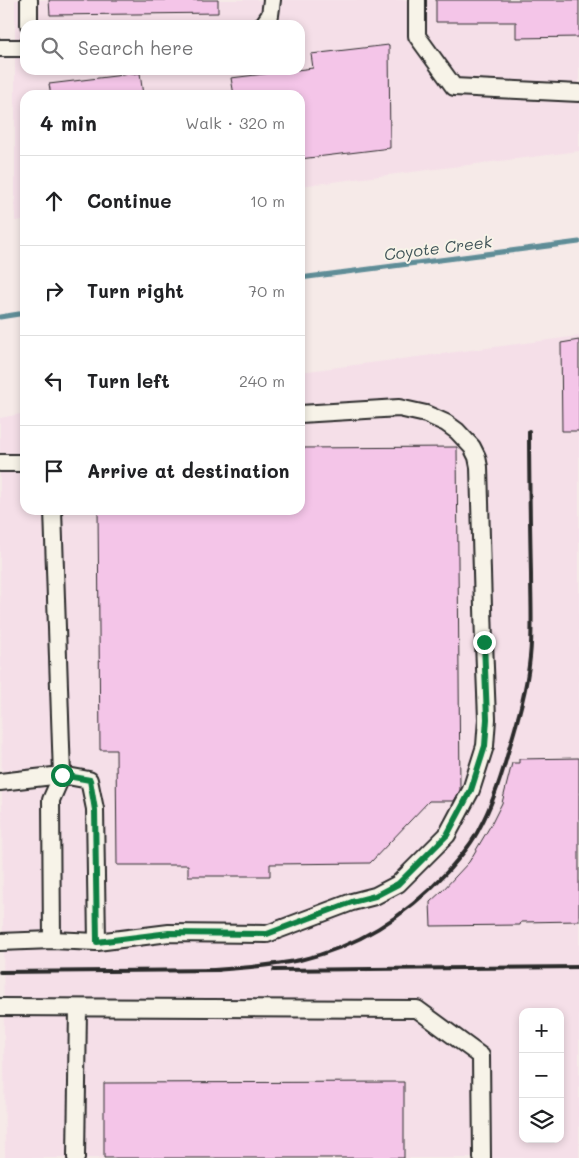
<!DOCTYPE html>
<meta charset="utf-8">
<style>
body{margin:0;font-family:Mali,sans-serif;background:#f2f2f2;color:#202124}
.controls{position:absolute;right:15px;bottom:15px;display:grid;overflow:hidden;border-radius:10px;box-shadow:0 2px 8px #0003}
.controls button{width:45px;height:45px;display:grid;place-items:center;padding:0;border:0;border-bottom:1px solid #e0e0e0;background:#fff;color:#202124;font:25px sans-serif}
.stop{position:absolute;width:15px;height:15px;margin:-11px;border:4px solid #0b8043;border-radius:50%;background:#fff}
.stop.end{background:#0b8043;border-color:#fff;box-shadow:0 1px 5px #0008}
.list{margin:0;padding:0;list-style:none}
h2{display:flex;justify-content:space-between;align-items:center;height:65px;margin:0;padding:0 20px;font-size:21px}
h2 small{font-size:16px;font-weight:400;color:#757577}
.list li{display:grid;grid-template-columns:32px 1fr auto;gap:15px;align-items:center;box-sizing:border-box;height:90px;padding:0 20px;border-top:1px solid #e0e0e0}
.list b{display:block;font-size:19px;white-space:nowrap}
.list em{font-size:16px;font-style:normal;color:#757577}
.icon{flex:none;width:28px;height:28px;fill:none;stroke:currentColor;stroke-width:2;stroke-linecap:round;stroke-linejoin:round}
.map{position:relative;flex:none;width:579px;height:1158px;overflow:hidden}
.search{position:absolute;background:#fff;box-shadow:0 2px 8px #0003;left:20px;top:20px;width:285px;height:55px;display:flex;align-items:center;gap:12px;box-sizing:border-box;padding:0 18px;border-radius:15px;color:#757577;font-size:19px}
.panel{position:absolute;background:#fff;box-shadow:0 2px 8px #0003;left:20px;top:90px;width:285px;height:425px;border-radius:15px}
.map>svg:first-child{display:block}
.built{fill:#f5dfe8;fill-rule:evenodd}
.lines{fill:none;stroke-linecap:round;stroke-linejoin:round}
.stream{stroke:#5f8d97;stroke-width:5}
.building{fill:#f4c5e8;stroke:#2b2b2b}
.minor-casing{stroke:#2b2b2b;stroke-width:20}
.minor{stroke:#f7f3e8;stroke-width:16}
.rail{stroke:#2b2b2b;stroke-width:4}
.route{stroke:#0b8043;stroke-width:6}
.labels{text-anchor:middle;stroke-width:4;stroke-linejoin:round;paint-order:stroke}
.water-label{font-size:16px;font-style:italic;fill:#405458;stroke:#f7f3e8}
</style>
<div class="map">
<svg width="579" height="1158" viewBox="0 0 579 1158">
<rect width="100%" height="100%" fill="#f6eae8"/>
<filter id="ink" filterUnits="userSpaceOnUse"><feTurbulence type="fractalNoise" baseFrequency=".02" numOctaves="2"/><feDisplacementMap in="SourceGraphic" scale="10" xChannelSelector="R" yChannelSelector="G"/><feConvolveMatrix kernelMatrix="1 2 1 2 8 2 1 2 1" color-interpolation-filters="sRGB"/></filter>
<g filter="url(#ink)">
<!-- built -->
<g class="built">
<path d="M15,0H579V151L300,186V95H25V220L15,221ZM25,25H300V70H25Z"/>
<path d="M579,336V1158H5L0,568V418L25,413V510H300V372ZM523,1012H560V1139H523Z"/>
</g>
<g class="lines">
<!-- stream -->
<g class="stream">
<polyline points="300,278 579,242"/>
<polyline points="0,317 25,313"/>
</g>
</g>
<!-- building -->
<g class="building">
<polygon points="49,0 218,0 218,13 50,15"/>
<polygon points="436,0 579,0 579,37 516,38 516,22 436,22"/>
<polygon points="389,45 390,148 300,159 300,95 234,95 231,78 313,68 311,54"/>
<polygon points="140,73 143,95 51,95 49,84"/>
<polygon points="579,340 579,431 562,431 561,343"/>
<polygon points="457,447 460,790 454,801 429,801 370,863 270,864 270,876 188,876 188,865 117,865 116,750 100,750 98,510 300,510 300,448"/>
<polygon points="579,758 579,921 521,922 520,925 431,926 430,902 442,891 469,862 492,823 502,803 512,763 519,763 519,759"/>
<polygon points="404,1082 404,1158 104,1158 104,1083"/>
</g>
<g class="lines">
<!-- minor casing -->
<g class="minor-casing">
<g id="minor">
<polyline points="29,0 29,25"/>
<polyline points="417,0 417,36 454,87 579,93"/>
<polyline points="263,25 270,15 272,0"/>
<polyline points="0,48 25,48"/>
<polyline points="0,463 25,463"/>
<polyline points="0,782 62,775 89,780 95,809 97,942"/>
<polyline points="52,940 51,800 62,775 53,510"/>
<polyline points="0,942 52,940 97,942 169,933 267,934 352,902 375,896 398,884 447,835 471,790 485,746 487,719 484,642 479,467 477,457 472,447 457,431 446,423 426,414 399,408 300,414"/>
<polyline points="0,1007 417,1009 481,1056 482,1158"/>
<polyline points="76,1158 78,1008"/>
</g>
</g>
<!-- minor -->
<use href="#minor" class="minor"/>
<!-- rail -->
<g class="rail">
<path d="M214,970C243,968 271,966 300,960C357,947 407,915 447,872C459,858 472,844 480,827C493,803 502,775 509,749C518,719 527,688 530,657C533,630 531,602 531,574C530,526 529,478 529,431"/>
<polyline points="274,970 579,967"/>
<polyline points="0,972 219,970"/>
</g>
</g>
</g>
<g class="lines" filter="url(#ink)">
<!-- route -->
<polyline class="route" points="62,775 90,780 95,810 97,942 169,933 267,934 352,902 375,896 398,884 447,835 471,790 485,746 487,719 484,642"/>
</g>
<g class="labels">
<!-- water labels -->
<g class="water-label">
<text transform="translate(438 248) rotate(-7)" y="6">Coyote Creek</text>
</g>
</g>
</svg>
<div class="controls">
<button>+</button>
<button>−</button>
<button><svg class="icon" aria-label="layers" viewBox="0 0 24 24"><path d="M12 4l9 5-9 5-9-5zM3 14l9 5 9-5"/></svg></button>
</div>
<div class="stop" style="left:62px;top:775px"></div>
<div class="stop end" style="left:484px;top:642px"></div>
<div class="search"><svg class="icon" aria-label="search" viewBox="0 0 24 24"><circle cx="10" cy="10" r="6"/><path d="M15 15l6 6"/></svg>Search here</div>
<section class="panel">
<h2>4 min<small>Walk · 320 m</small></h2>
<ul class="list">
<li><svg class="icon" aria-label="ahead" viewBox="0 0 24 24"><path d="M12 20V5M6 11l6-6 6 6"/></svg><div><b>Continue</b></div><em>10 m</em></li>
<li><svg class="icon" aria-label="right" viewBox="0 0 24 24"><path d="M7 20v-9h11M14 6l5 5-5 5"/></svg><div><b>Turn right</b></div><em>70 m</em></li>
<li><svg class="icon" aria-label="left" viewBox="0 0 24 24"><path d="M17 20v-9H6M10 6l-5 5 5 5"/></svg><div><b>Turn left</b></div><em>240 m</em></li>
<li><svg class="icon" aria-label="arrive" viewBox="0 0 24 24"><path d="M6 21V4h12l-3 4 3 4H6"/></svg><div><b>Arrive at destination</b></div></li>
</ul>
</section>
</div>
